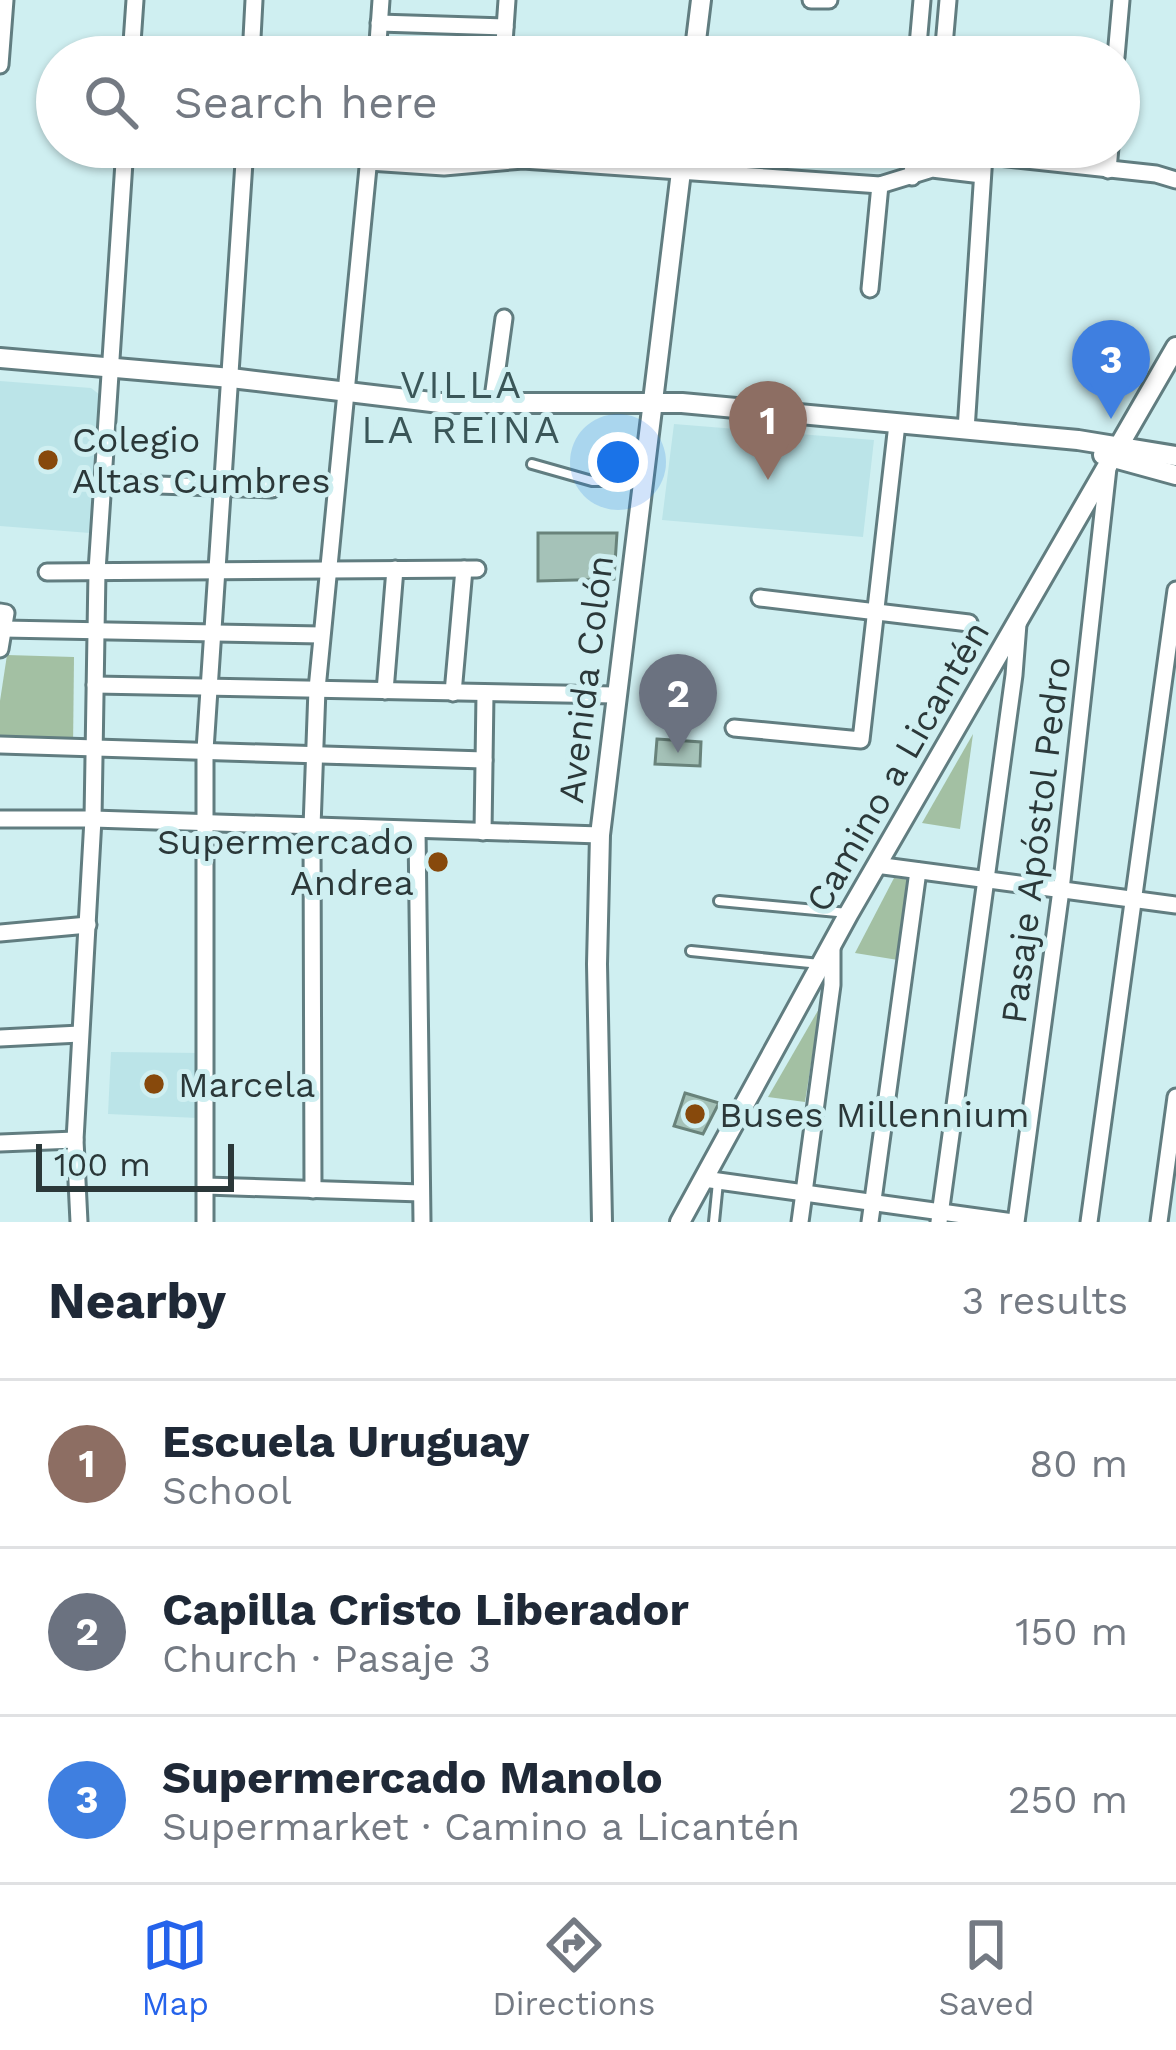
<!DOCTYPE html>
<meta charset="utf-8">
<style>
body{margin:0;font-family:"Work Sans",sans-serif;background:#f6f6f7;color:#1f2937}
.scale{position:absolute;left:36px;bottom:30px;width:198px;box-sizing:border-box;padding-left:12px;border:6px solid #2b3839;border-top:0;font-size:33px;line-height:42px;white-space:nowrap;color:#2b3839;-webkit-text-stroke:9px #cfeff1;paint-order:stroke}
.you{position:absolute;left:618px;top:462px;width:42px;height:42px;margin:-30px;border:9px solid #fff;border-radius:50%;background:#1a73e8;box-shadow:0 0 0 18px #1a73e833}
.badge{display:grid;place-items:center;width:78px;height:78px;border-radius:50%;background:#2563eb;color:#fff;font-size:39px;font-weight:700}
.pin{position:absolute;translate:-50% -99px;filter:drop-shadow(0 3px 6px #0008)}
.pin::after{content:'';position:absolute;top:63px;width:42px;height:36px;background:inherit;clip-path:polygon(0 0,100% 0,50% 100%)}
.list{margin:0;padding:0;list-style:none}
h2{display:flex;justify-content:space-between;align-items:center;height:156px;margin:0;padding:0 48px;font-size:51px}
h2 small{font-size:39px;font-weight:400;color:#747a83}
.list li{display:grid;grid-template-columns:78px 1fr auto;gap:36px;align-items:center;box-sizing:border-box;height:168px;padding:0 48px;border-top:3px solid #e0e1e3}
.list b{display:block;font-size:45px;white-space:nowrap}
.list p{margin:0;font-size:39px;white-space:nowrap;color:#747a83}
.list em{font-size:39px;font-style:normal;color:#747a83}
.icon{flex:none;width:66px;height:66px;fill:none;stroke:currentColor;stroke-width:2;stroke-linecap:round;stroke-linejoin:round}
.map{position:relative;flex:none;width:1176px;height:1222px;overflow:hidden}
.search{position:absolute;background:#fff;box-shadow:0 3px 9px #0004;left:36px;right:36px;top:36px;height:132px;display:flex;align-items:center;gap:30px;box-sizing:border-box;padding:0 42px;border-radius:66px;color:#747a83;font-size:45px}
.sheet{height:660px;background:#fff}
nav{display:flex;justify-content:space-around;align-items:center;box-sizing:border-box;height:168px;border-top:3px solid #e0e1e3;background:#fff;font-size:33px;color:#747a83}
nav a{display:grid;justify-items:center;gap:6px}
nav .on{color:#2563eb}
.map>svg:first-child{display:block}
.built{fill:#bbe4e8}
.green{fill:#a3c0a3}
.building{fill:#a5c2b8;stroke:#69837b;stroke-width:3}
.lines{fill:none;stroke-linecap:round;stroke-linejoin:round}
.service-casing{stroke:#617d80;stroke-width:14}
.minor-casing{stroke:#617d80;stroke-width:21}
.tertiary-casing{stroke:#617d80;stroke-width:24}
.service{stroke:#fff;stroke-width:8}
.minor{stroke:#fff;stroke-width:15}
.tertiary{stroke:#fff;stroke-width:18}
.poi-dot{fill:#87490c;stroke:#cfeff1;stroke-width:4.5}
.labels{text-anchor:middle;stroke-width:10;stroke-linejoin:round;paint-order:stroke}
.poi-label{font-size:36px;fill:#2b3839;stroke:#cfeff1;text-anchor:start}
.street-label{font-size:36px;fill:#2b3839;stroke:#cfeff1}
.neighbourhood-label{font-size:39px;letter-spacing:3px;fill:#3a5658;stroke:#cfeff1}
</style>
<div class="map">
<svg width="1176" height="1222" viewBox="0 0 1176 1222">
<rect width="100%" height="100%" fill="#cfeff1"/>
<!-- built -->
<g class="built">
<polygon points="0,381 91,388 100,395 90,533 0,526"/>
<polygon points="674,424 874,440 863,537 662,520"/>
<polygon points="111,1052 200,1053 198,1118 108,1114"/>
</g>
<!-- green -->
<g class="green">
<polygon points="7,655 74,657 73,749 0,749 0,701"/>
<polygon points="973,734 960,829 922,823"/>
<polygon points="894,878 912,880 898,960 855,953"/>
<polygon points="820,1007 805,1102 768,1097"/>
</g>
<!-- building -->
<g class="building">
<polygon points="538,533 617,533 614,579 538,581"/>
<polygon points="657,739 701,742 700,766 655,764"/>
<polygon points="685,1093 719,1103 703,1134 674,1126"/>
</g>
<g class="lines">
<!-- service casing -->
<g class="service-casing">
<g id="service">
<polyline points="532,464 592,481 643,481"/>
<polyline points="719,901 848,913"/>
<polyline points="691,951 820,964"/>
<polyline points="714,1222 718,1182"/>
</g>
</g>
<!-- minor casing -->
<g class="minor-casing">
<g id="minor">
<polyline points="811,0 829,0"/>
<polyline points="379,23 505,27"/>
<polyline points="944,46 1038,57"/>
<polyline points="131,57 135,0"/>
<polyline points="251,57 254,0"/>
<polyline points="377,57 381,0"/>
<polyline points="503,57 507,0"/>
<polyline points="917,57 922,0"/>
<polyline points="943,57 948,0"/>
<polyline points="1116,57 1121,0"/>
<polyline points="0,65 5,0"/>
<polyline points="934,150 1156,174 1176,180"/>
<polyline points="369,162 444,167 523,160 880,185 932,169 982,175"/>
<polyline points="1108,170 1110,147"/>
<polyline points="912,177 914,147"/>
<polyline points="870,289 880,185"/>
<polyline points="492,405 504,318"/>
<polyline points="966,430 984,155"/>
<polyline points="103,483 272,489"/>
<polyline points="47,572 477,569"/>
<polyline points="760,598 969,623"/>
<polyline points="0,612 6,613 0,649"/>
<polyline points="3,629 321,635"/>
<polyline points="95,685 615,695"/>
<polyline points="385,691 395,569"/>
<polyline points="453,693 464,569"/>
<polyline points="734,728 861,740 897,424"/>
<polyline points="0,745 484,760"/>
<polyline points="0,819 93,819 600,835"/>
<polyline points="417,830 422,1222"/>
<polyline points="483,832 485,694"/>
<polyline points="876,865 1176,905"/>
<polyline points="0,933 88,925"/>
<polyline points="0,1038 80,1034"/>
<polyline points="0,1143 75,1140"/>
<polyline points="704,1179 1013,1222"/>
<polyline points="206,1186 421,1193"/>
<polyline points="313,1190 312,827 317,689 370,147"/>
<polyline points="79,1222 75,1140 93,819 97,571 125,147"/>
<polyline points="205,1222 205,750 245,147"/>
<polyline points="800,1222 832,985 832,946"/>
<polyline points="870,1222 918,871"/>
<polyline points="939,1222 1014,675 1018,624"/>
<polyline points="1016,1222 1061,890 1108,468"/>
<polyline points="1089,1222 1176,590"/>
<polyline points="1159,1222 1176,1097"/>
</g>
</g>
<!-- tertiary casing -->
<g class="tertiary-casing">
<g id="tertiary">
<polyline points="694,57 701,0"/>
<polyline points="0,358 231,378 440,403 682,403 1078,440 1176,456"/>
<polyline points="1103,455 1176,475"/>
<polyline points="602,1222 597,964 600,835 684,147"/>
<polyline points="680,1222 849,913 1176,347"/>
</g>
</g>
<!-- service -->
<use href="#service" class="service"/>
<!-- minor -->
<use href="#minor" class="minor"/>
<!-- tertiary -->
<use href="#tertiary" class="tertiary"/>
</g>
<!-- markers -->
<g class="poi-dot">
<circle cx="48" cy="460" r="12"/>
<circle cx="438" cy="862" r="12"/>
<circle cx="154" cy="1084" r="12"/>
<circle cx="695" cy="1114" r="12"/>
</g>
<g class="labels">
<!-- poi labels -->
<g class="poi-label">
<text x="72" y="452">Colegio<tspan x="72" dy="41">Altas Cumbres</tspan></text>
<text x="414" y="854" text-anchor="end">Supermercado<tspan x="414" dy="41">Andrea</tspan></text>
<text x="178" y="1097">Marcela</text>
<text x="719" y="1127">Buses Millennium</text>
</g>
<!-- street labels -->
<g class="street-label">
<text transform="translate(585 679) rotate(-83)" y="13">Avenida Colón</text>
<text transform="translate(897 766) rotate(-60)" y="13">Camino a Licantén</text>
<text transform="translate(1035 840) rotate(-83)" y="13">Pasaje Apóstol Pedro</text>
</g>
<!-- neighbourhood labels -->
<g class="neighbourhood-label">
<text x="462" y="398">VILLA<tspan x="462" dy="45">LA REINA</tspan></text>
</g>
</g>
</svg>
<div class="scale">100 m</div>
<div class="you"></div>
<div class="pin badge" style="left:768px;top:480px;background:#8d6e63">1</div>
<div class="pin badge" style="left:678px;top:753px;background:#6b7280">2</div>
<div class="pin badge" style="left:1111px;top:419px;background:#3f7fe0">3</div>
<div class="search"><svg class="icon" aria-label="search" viewBox="0 0 24 24"><circle cx="10" cy="10" r="6"/><path d="M15 15l6 6"/></svg>Search here</div>
</div>
<section class="sheet">
<h2>Nearby<small>3 results</small></h2>
<ul class="list">
<li><span class="badge" style="background:#8d6e63">1</span><div><b>Escuela Uruguay</b><p>School</p></div><em>80 m</em></li>
<li><span class="badge" style="background:#6b7280">2</span><div><b>Capilla Cristo Liberador</b><p>Church · Pasaje 3</p></div><em>150 m</em></li>
<li><span class="badge" style="background:#3f7fe0">3</span><div><b>Supermercado Manolo</b><p>Supermarket · Camino a Licantén</p></div><em>250 m</em></li>
</ul>
</section>
<nav>
<a class="on"><svg class="icon" aria-label="map" viewBox="0 0 24 24"><path d="M3 6l6-2 6 2 6-2v14l-6 2-6-2-6 2zM9 4v14M15 6v14"/></svg>Map</a>
<a><svg class="icon" aria-label="directions" viewBox="0 0 24 24"><path d="M12 3l9 9-9 9-9-9zM9 14v-3h6M13 9l2 2-2 2"/></svg>Directions</a>
<a><svg class="icon" aria-label="saved" viewBox="0 0 24 24"><path d="M7 4h10v16l-5-4-5 4z"/></svg>Saved</a>
</nav>
